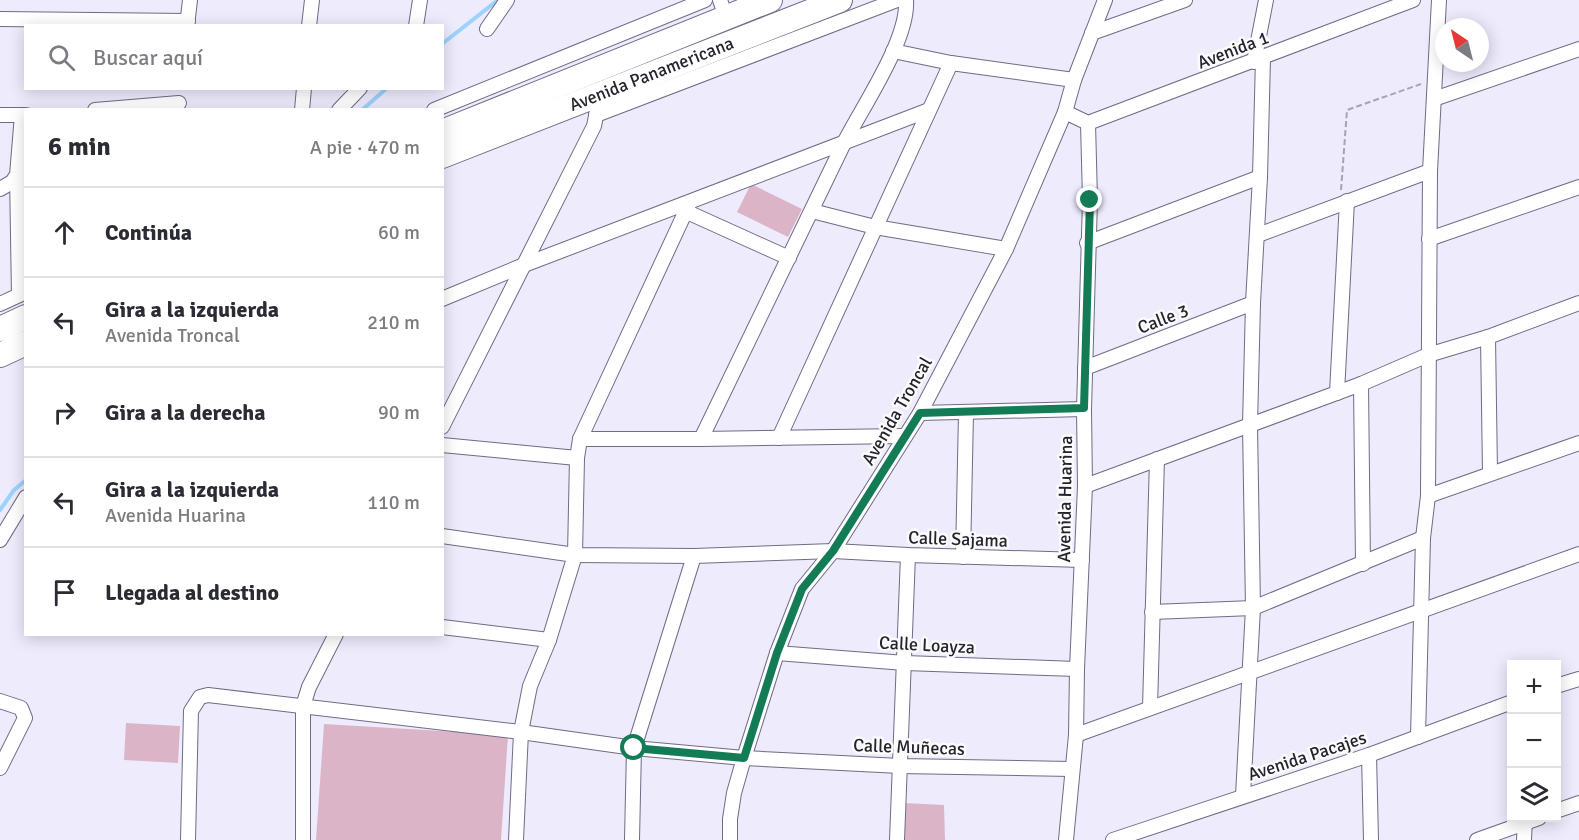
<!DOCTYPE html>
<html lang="es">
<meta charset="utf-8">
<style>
body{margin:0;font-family:Signika,sans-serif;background:#f7f7f7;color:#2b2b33}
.controls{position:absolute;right:18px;bottom:18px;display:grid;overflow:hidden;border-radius:0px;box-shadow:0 3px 15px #0003}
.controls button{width:54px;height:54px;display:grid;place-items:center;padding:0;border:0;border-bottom:2px solid #e1e1e2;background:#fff;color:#2b2b33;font:30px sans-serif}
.compass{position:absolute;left:1435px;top:18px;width:54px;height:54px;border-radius:50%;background:#fff;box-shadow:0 3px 15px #0003;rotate:325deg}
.stop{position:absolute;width:18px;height:18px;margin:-14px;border:4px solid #137c56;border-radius:50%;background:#fff}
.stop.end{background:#137c56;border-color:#fff;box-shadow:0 2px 6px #0008}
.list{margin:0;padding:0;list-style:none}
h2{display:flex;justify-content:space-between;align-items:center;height:78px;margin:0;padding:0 24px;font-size:26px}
h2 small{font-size:20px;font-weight:400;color:#7c7c81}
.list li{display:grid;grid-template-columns:39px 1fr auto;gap:18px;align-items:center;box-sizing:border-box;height:90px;padding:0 24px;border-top:2px solid #e1e1e2}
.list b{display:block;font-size:22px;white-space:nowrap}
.list p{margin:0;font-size:20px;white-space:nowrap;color:#7c7c81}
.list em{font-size:20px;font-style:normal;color:#7c7c81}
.icon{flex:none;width:33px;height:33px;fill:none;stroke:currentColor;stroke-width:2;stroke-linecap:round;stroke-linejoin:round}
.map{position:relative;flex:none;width:1579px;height:840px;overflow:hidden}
.search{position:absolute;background:#fff;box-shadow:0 3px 15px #0003;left:24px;top:24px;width:420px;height:66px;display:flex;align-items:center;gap:15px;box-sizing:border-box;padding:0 21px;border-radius:0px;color:#7c7c81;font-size:22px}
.panel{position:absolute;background:#fff;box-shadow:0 3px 15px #0003;left:24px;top:108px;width:420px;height:528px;border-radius:0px}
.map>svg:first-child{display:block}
.green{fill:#dbb4c8}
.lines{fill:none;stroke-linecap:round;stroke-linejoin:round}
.stream{stroke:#9cd3fc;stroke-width:4}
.street-casing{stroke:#706b85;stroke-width:16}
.highway-casing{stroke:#706b85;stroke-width:26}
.path{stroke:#a6a4b3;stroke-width:2;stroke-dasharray:6 3;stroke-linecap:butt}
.street{stroke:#fff;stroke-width:14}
.highway{stroke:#fff;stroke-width:24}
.route{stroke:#137c56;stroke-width:8}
.labels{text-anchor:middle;stroke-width:5;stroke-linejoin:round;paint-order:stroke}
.street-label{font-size:18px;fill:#25232d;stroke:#fbfbfb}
</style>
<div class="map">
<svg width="1579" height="840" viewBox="0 0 1579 840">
<rect width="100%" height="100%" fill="#eeebfd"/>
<!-- green -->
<g class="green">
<polygon points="751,184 802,209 788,237 737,212"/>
<polygon points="126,723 180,726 178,763 124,760"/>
<polygon points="324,724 508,735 501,840 316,840"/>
<polygon points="904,803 944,805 945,840 903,840"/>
</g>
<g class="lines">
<!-- stream -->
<g class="stream">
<polyline points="442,44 498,0"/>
<polyline points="362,110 387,88"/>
<polyline points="0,510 14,490 26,480"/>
</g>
<!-- street casing -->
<g class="street-casing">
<g id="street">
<polyline points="720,0 726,17"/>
<polyline points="0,19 188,21"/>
<polyline points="187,26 190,0"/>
<polyline points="309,26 312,0"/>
<polyline points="416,26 420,0"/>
<polyline points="487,29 507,0"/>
<polyline points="1092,33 1185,0"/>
<polyline points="893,51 951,63 1074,80"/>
<polyline points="1254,62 1266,0"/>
<polyline points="1434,99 1579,49"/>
<polyline points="95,110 179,103"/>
<polyline points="302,110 304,88"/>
<polyline points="339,110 360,88"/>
<polyline points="434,110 705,0"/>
<polyline points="1065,112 1088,123 1413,0"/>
<polyline points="0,115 26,115"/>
<polyline points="596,115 897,0"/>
<polyline points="17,175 19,295"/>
<polyline points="0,189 12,182 17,175 22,115"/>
<polyline points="685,211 789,258"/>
<polyline points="812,211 875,227 1006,249"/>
<polyline points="1258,235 1430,171"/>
<polyline points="1429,239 1579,187"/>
<polyline points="1087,243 1260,177"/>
<polyline points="442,299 524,265 929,110"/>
<polyline points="0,304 26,292"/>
<polyline points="1488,337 1490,473"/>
<polyline points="1085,368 1253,303"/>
<polyline points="1361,384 1363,564"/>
<polyline points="1337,393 1347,201"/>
<polyline points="920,413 1084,409"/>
<polyline points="442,427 594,126 597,111 593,98"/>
<polyline points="779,438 951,63"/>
<polyline points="580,439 701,439 905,436"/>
<path d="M701,439C749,341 796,243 843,145C862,107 909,40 906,0"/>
<polyline points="442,445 577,458"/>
<polyline points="1085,486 1361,384 1428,355 1488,337 1579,303"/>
<polyline points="1428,496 1579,443"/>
<polyline points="442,536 575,555 694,556 833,551 908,555 1082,560"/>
<polyline points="0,540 26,497"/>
<polyline points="963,557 966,413"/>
<polyline points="1152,612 1253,608 1423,538"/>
<polyline points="442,627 549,640"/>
<polyline points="777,653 905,663 1077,669"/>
<polyline points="1556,686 1579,679"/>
<polyline points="0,701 21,708 25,718 0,768"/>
<polyline points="1150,708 1157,459"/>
<polyline points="1076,735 1579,554"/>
<polyline points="1418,737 1423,538 1428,496 1430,171 1439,0"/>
<polyline points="1369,755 1371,840"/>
<polyline points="1243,796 1253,608 1250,425 1253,303 1260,177 1263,58"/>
<polyline points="1556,811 1579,803"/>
<polyline points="188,840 191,711 200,697 208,695 521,732 634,748 744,758 900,766 1072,769"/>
<polyline points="303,840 303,706 309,687 336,634"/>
<polyline points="516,840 521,732 530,686 549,640 575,555 577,458 580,439 690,202"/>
<polyline points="632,840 634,748 694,556"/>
<polyline points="730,840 730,819 734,793 744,758 777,653 802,589 833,551 920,413 1006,249 1065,112 1074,80 1105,0"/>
<polyline points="897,840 908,555"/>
<polyline points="1066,840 1076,735 1077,669 1085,486 1084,409 1090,200 1088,123"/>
<polyline points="1113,840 1369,755 1512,702"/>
<polyline points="1477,840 1539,818"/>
<polyline points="1524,840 1525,818"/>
</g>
</g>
<!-- highway casing -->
<g class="highway-casing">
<g id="highway">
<polyline points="442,132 770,0"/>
<path id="s1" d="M442,156L840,0"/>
<polyline points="0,329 26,317"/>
<polyline points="0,355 26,343"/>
</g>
</g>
<!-- path -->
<polyline class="path" points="1341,190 1347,110 1421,84"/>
<!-- street -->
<use href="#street" class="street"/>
<!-- highway -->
<use href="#highway" class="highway"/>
</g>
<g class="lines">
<!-- route -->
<polyline class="route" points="634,748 744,758 777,653 802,589 833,551 920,413 1084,408 1090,200"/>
</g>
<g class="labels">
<!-- street labels -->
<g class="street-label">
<text transform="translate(1233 50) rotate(-21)" y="6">Avenida 1</text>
<text dy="6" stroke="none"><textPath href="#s1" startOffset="225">Avenida Panamericana</textPath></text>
<text transform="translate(1163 319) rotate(-21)" y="6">Calle 3</text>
<text transform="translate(897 411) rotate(-60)" y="6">Avenida Troncal</text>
<text transform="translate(1065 499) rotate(-89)" y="6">Avenida Huarina</text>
<text transform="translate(958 539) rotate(2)" y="6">Calle Sajama</text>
<text transform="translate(927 645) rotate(3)" y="6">Calle Loayza</text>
<text transform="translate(909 747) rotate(2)" y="6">Calle Muñecas</text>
<text transform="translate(1307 756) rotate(-18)" y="6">Avenida Pacajes</text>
</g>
</g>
</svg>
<div class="controls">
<button>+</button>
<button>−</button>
<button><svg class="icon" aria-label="layers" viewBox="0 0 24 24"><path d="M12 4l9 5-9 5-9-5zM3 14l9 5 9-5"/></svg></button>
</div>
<svg class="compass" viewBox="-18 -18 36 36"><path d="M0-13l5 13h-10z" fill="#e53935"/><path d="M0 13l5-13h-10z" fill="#7c7c81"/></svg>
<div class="stop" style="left:634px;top:748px"></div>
<div class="stop end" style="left:1090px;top:200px"></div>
<div class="search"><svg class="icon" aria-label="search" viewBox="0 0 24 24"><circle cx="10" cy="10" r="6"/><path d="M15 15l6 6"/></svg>Buscar aquí</div>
<section class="panel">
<h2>6 min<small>A pie · 470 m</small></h2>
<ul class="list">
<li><svg class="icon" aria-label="ahead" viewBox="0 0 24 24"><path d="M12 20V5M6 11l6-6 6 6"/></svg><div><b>Continúa</b></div><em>60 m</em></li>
<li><svg class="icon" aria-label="left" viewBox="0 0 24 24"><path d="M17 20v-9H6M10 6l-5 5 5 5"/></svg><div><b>Gira a la izquierda</b><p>Avenida Troncal</p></div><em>210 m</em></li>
<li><svg class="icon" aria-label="right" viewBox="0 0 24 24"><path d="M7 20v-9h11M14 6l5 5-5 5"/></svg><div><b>Gira a la derecha</b></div><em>90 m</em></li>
<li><svg class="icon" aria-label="left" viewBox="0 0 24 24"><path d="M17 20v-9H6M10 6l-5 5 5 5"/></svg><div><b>Gira a la izquierda</b><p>Avenida Huarina</p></div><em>110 m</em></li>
<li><svg class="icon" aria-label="arrive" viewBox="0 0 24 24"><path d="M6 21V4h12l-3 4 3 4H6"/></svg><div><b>Llegada al destino</b></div></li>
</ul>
</section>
</div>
